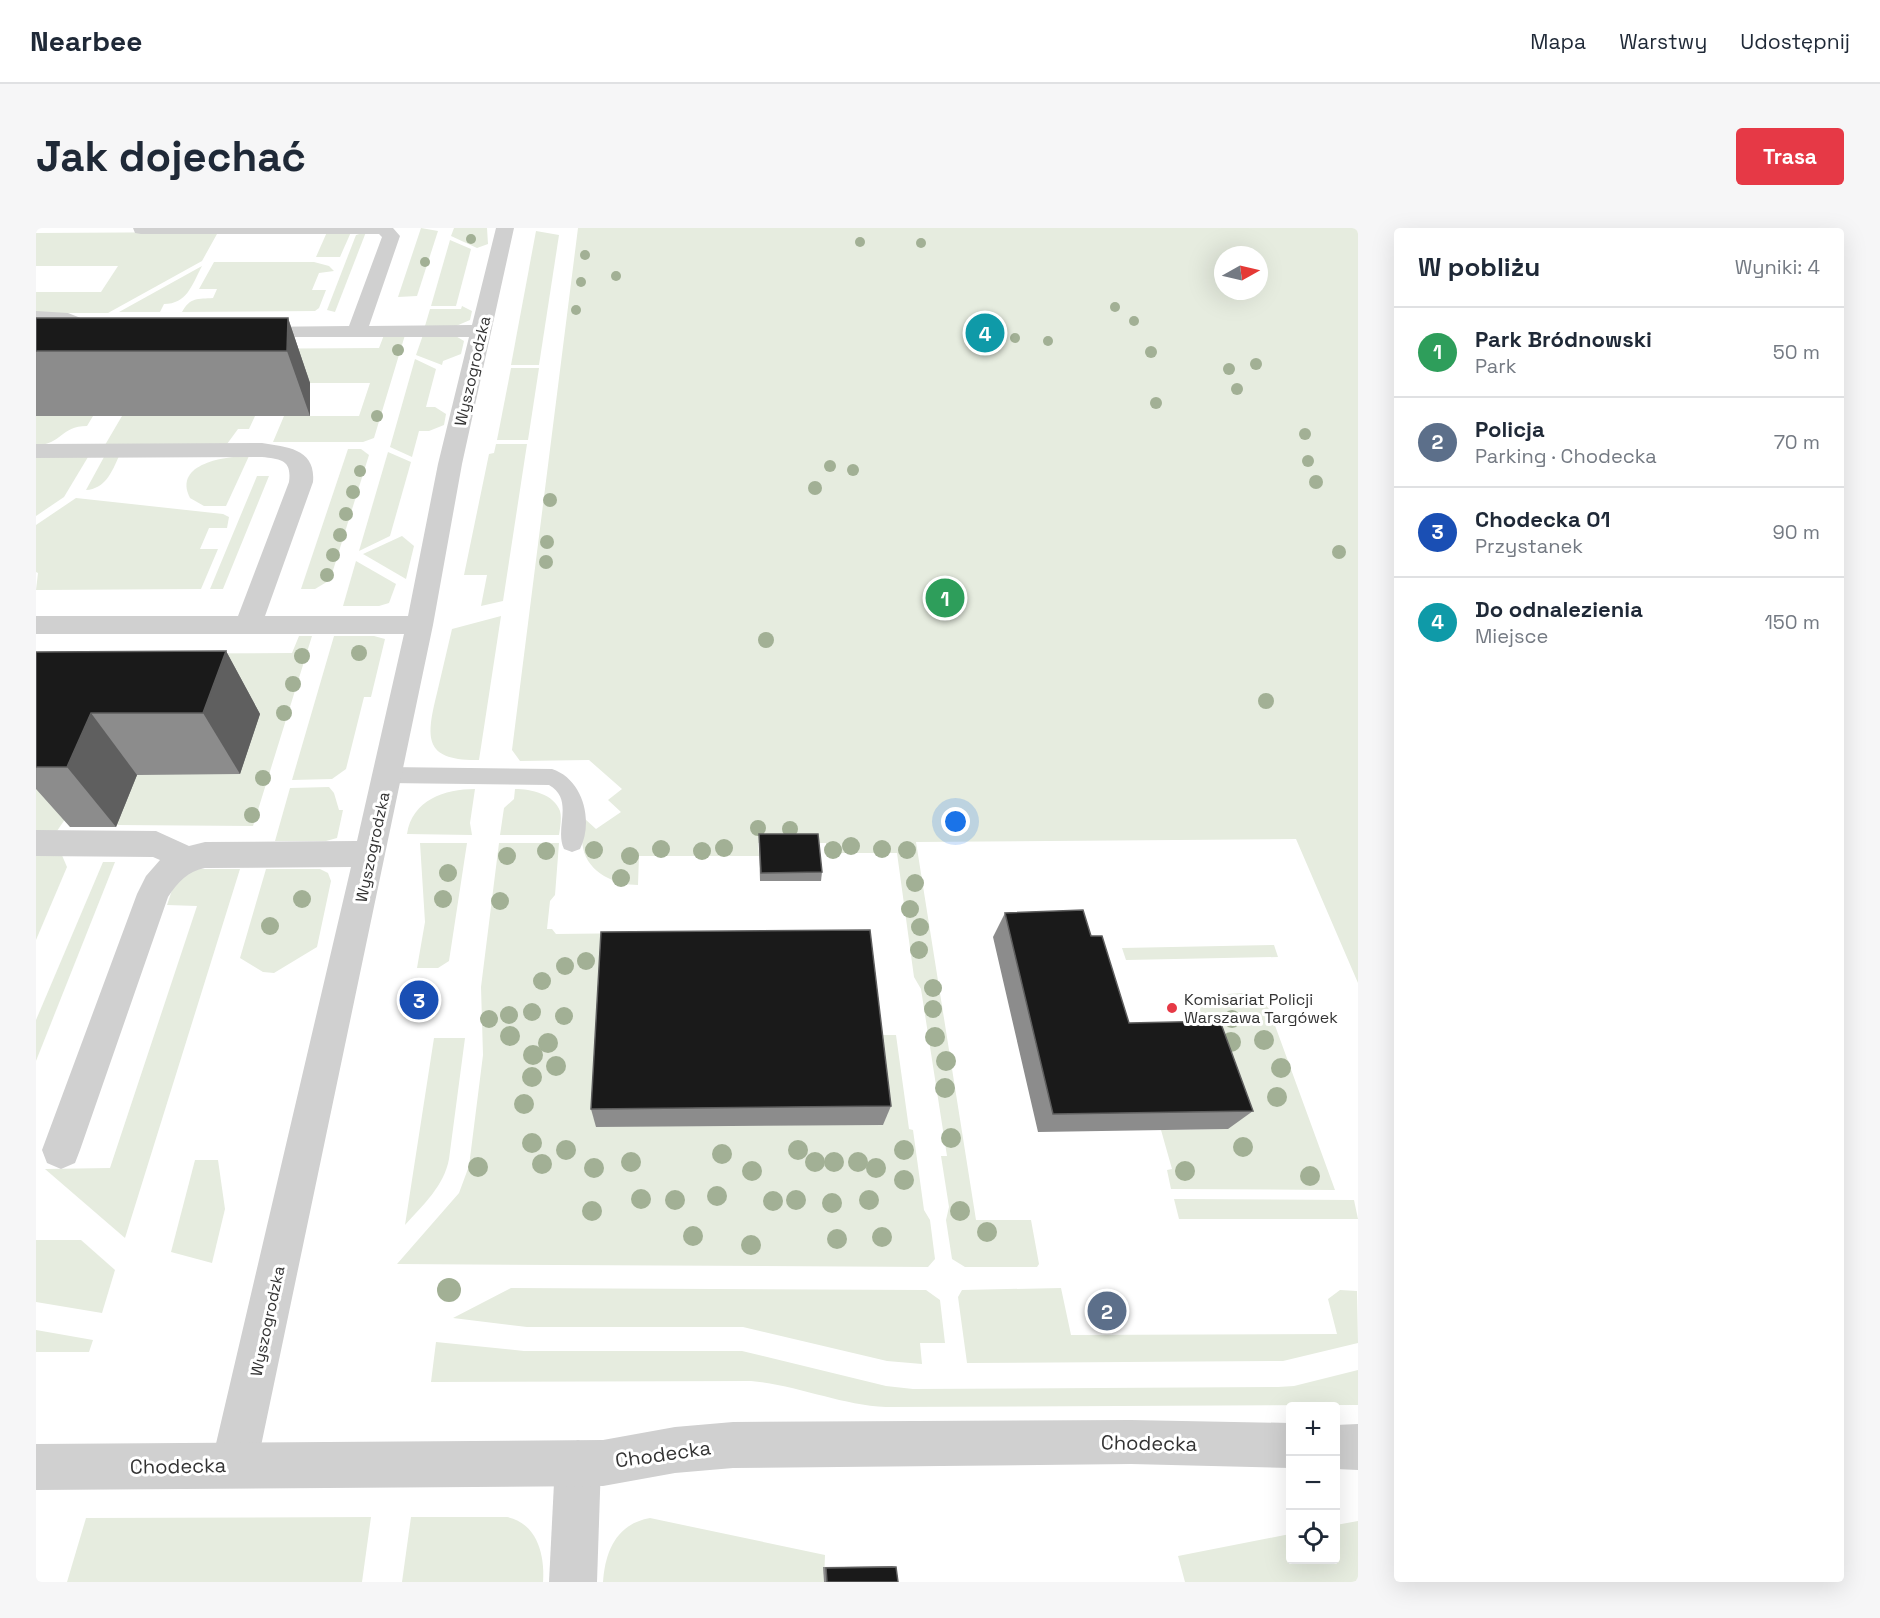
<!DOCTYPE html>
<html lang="pl">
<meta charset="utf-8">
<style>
body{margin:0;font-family:"Space Grotesk",sans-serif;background:#f6f6f7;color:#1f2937}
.controls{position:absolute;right:18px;bottom:18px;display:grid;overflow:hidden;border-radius:6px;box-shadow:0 6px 24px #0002}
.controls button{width:54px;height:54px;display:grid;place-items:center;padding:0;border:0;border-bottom:2px solid #e0e1e3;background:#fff;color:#1f2937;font:30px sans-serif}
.compass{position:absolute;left:1178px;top:18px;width:54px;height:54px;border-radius:50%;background:#fff;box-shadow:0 6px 24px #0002;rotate:82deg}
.you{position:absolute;left:920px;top:594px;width:21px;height:21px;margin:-15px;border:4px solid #fff;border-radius:50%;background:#1a73e8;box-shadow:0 0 0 9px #1a73e833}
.badge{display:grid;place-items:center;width:39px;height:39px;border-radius:50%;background:#e63946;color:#fff;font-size:20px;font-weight:700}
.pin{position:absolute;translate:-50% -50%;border:3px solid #fff;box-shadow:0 2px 6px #0006}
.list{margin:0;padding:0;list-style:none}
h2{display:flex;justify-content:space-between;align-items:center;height:78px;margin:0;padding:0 24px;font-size:26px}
h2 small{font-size:20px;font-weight:400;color:#747a83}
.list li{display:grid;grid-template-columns:39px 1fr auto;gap:18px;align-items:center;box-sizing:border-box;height:90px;padding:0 24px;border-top:2px solid #e0e1e3}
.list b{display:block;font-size:22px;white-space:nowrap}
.list p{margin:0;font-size:20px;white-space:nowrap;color:#747a83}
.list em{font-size:20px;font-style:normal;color:#747a83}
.icon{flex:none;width:33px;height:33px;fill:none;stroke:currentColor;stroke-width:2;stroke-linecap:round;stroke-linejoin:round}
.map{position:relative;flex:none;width:1322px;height:1354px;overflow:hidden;border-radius:6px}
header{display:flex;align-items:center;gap:36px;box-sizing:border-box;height:84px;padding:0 30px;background:#fff;border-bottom:2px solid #e0e1e3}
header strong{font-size:28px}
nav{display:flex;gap:33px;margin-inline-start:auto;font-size:21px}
.intro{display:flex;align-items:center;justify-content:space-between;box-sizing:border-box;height:144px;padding:0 36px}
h1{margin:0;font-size:42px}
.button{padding:15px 27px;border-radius:6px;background:#e63946;color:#fff;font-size:21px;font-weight:700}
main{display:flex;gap:36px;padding:0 36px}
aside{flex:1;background:#fff;border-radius:6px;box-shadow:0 6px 24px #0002}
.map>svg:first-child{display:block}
.green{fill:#e6ecdf;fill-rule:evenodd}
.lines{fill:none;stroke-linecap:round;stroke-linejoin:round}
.service{fill:#d0d0d0;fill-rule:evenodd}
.minor{fill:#d0d0d0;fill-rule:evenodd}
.tertiary{fill:#d0d0d0;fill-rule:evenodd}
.tree{fill:#a2b095}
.wall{fill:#8c8c8c}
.shaded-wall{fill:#5f5f5f}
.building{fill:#1a1a1a;stroke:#5f5f5f;stroke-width:1.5}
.poi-dot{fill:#e63946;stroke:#fff;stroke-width:2}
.labels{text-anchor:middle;stroke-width:6;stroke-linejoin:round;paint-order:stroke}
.street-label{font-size:16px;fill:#333;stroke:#fff}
.poi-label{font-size:16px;fill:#333;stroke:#fff;text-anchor:start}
.near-street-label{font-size:20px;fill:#333;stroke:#fff}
</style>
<header>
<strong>Nearbee</strong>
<nav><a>Mapa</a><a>Warstwy</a><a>Udostępnij</a></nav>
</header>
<div class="intro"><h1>Jak dojechać</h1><a class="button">Trasa</a></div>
<main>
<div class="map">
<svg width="1322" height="1354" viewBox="0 0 1322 1354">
<rect width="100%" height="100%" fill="#fff"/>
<!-- green -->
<g class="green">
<polygon points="385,0 402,3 381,68 362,69"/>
<polygon points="418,0 451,0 452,16 441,20 415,8"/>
<path d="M542,0H1322V755L1260,611L880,614L940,992H995L1003,1036L1001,1039H929L916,1031L910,992L913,979L905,928H911L885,761L878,749L861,625H791L790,615H722L723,628H603L602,657C580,657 552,645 547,620C545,611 548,600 549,591L560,601L585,584L572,572L586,561L553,532L484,533L476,522ZM1187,27H1223V63H1187Z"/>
<polygon points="500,3 523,7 503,137 475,137"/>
<polygon points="178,4 181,6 166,33 72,85 0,85 0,64 65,64 82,38 0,38 0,5"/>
<polygon points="291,4 315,4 304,29 280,29"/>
<polygon points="330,4 299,84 291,82 320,7"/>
<polygon points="414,12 435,21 420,78 395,78"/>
<path d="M178,34H278L293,38L298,43L283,45L276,62H290L283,80L279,83L146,84C154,69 162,71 177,70L181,61H163Z"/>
<path d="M166,38C156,57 151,76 128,76L124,84H83Z"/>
<polygon points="426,78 436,83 434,92 420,98 389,98 394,81 425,81"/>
<polygon points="348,107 369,107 338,210 327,214 237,214 248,188 323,188 334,155 4,155 51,122 343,120"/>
<polygon points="387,107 418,107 428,113 425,126 407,133 406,137 380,127"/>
<polygon points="379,131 400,141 390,179 399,179 410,186 408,197 393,203 383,203 376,229 354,219"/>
<polygon points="475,140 503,140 492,212 461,212"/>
<path d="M0,188H57L51,198C24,198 26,217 0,217Z"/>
<polygon points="86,188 219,188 213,201 202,201 191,216 69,217"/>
<polygon points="460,216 491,216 467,373 445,378 451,347 428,347 453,226 458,225"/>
<polygon points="312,221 325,221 333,227 294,352 279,361 265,361"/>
<polygon points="352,224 375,234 354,308 323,323"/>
<path d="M83,228C76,244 69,261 50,262L68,229Z"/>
<path d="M213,228L190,278H168L154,270C136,235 191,228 213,228Z"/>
<polygon points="0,229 52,229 28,269 0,288"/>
<polygon points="221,248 233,248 187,361 174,361"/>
<polygon points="40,270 187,286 193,289 191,300 173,300 164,321 182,321 165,361 0,362 2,345 0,344 0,297"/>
<polygon points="366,308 378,318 370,351 327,326"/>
<polygon points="320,333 360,356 353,375 343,378 307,378"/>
<path d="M465,388L443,532C387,533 390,510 401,465C406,444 411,422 416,401Z"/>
<polygon points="263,408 276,408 217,598 80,597 0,426 256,425"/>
<polygon points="298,408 338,408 349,411 335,469 328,469 310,541 296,551 256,552"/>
<polygon points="0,548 40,575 21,603 0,603"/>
<polygon points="293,559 298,565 303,582 307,582 301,610 290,613 239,613 254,560"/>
<path d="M439,561L434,595L436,607L371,606C376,572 409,561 439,561Z"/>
<path d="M479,561C495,561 518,566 524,583C526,590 524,600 523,607H464L468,580L478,571Z"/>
<polygon points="384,615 431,615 413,733 402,740 381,740 389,694"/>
<polygon points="463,615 523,615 519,667 514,673 511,701 516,701 520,706 691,704 836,807 860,807 873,901 877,902 888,982 894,992 899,1031 892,1039 361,1036 423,965 433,938 447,827 445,759"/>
<polygon points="25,625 31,639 0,712 0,626"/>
<polygon points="67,634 79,634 0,833 0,792"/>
<polygon points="159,641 204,641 89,1010 9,941 74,940 161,678 131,677 139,653"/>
<polygon points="230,641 284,641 292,645 295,653 281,719 238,745 227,744 204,730"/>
<polygon points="1238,717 1242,729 1090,732 1086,720"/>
<polygon points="1206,765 1225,771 1233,781 1299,962 1135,961 1131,942 1136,941 1125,902 1192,901 1174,813 1164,783 1165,773 1175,767"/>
<path d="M398,810H429L413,931C408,958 387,977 369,997Z"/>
<polygon points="159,932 182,932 189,981 176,1035 135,1024"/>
<polygon points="1138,971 1318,972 1322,991 1143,991"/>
<polygon points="0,1012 45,1012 79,1042 66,1085 0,1074"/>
<polygon points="475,1060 890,1062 904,1072 909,1115 884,1115 886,1136 851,1133 707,1099 491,1099 417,1090"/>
<polygon points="1025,1060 1035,1107 1301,1106 1292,1071 1304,1062 1321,1063 1322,1115 1247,1133 931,1135 922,1069 926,1062"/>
<polygon points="0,1102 57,1112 53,1124 0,1124"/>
<path d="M400,1114L488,1123H706L850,1158L877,1161L1242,1159L1258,1158L1322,1142V1177L850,1179C804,1177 761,1157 715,1153L395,1154Z"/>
<polygon points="335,1289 326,1354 31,1354 50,1290"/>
<path d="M375,1289H471C501,1295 509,1327 507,1354H366Z"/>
<path d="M614,1290L789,1327L788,1354H567C569,1324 580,1296 614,1290Z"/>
<polygon points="1322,1293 1322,1354 1149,1354 1142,1328 1254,1306 1254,1332 1300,1332 1300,1297"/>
</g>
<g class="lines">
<!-- service -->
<path class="service" d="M351,539L516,541C547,551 558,593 544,621L536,624L528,621C518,600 539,572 513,557L351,555L344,553L341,547L344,541Z"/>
<!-- minor -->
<g class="minor">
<path d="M97,0H357L364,8L333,98L436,97L460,0H478L426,236L397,397L221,1237L214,1253L198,1260L182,1253L175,1237L315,639L169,640C152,643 142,654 132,669L44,922L39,935L25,941L11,935L6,922L101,666L110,648L124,632L117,629L0,628V602L120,603L153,618L169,614L321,613L368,406H0V388H202L253,254C256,232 245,231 226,229L0,230V216L226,215C252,219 280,221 277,254L229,388H372L402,236L433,109H206L203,105L206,101L213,99L313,98L346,9L343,6H105L99,5Z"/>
<polygon points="0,83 32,85 70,100 73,104 70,108 56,108 29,97 0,95"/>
<polygon points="542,1212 558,1219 565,1235 561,1354 513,1354 519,1235 526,1219"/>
</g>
<!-- tertiary -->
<g class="tertiary">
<polygon points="1095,1192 1254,1195 1254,1240 1095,1236 697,1240 639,1245 567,1258 0,1262 0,1216 567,1212 639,1199 697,1194"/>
<polygon points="1322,1196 1322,1242 1300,1241 1300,1197"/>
</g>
</g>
<!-- trees -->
<g class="tree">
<circle cx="435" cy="11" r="5"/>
<circle cx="824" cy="14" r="5"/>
<circle cx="885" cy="15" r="5"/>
<circle cx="549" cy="27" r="5"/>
<circle cx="389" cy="34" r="5"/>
<circle cx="580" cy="48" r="5"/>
<circle cx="545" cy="54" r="5"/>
<circle cx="1079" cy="79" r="5"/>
<circle cx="540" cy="82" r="5"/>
<circle cx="1098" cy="93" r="5"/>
<circle cx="979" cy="110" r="5"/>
<circle cx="1012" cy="113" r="5"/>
<circle cx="362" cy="122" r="6"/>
<circle cx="1115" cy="124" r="6"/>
<circle cx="1220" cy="136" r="6"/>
<circle cx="1193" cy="141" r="6"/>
<circle cx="1201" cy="161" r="6"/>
<circle cx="1120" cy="175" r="6"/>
<circle cx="341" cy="188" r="6"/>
<circle cx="1269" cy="206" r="6"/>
<circle cx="1272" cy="233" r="6"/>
<circle cx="794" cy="238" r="6"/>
<circle cx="817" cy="242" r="6"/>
<circle cx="324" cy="243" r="6"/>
<circle cx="1280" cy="254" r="7"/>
<circle cx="779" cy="260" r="7"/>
<circle cx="317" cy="264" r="7"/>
<circle cx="514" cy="272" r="7"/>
<circle cx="310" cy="286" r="7"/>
<circle cx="304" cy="307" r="7"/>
<circle cx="511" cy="314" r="7"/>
<circle cx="1303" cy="324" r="7"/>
<circle cx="297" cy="327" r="7"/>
<circle cx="510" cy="334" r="7"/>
<circle cx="291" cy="347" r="7"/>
<circle cx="730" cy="412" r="8"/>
<circle cx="323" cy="425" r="8"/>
<circle cx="266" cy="428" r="8"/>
<circle cx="257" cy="456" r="8"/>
<circle cx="1230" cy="473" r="8"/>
<circle cx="248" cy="485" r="8"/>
<circle cx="227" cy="550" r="8"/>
<circle cx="216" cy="587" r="8"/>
<circle cx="722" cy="600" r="8"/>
<circle cx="754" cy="601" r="8"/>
<circle cx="815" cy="618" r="9"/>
<circle cx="688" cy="620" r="9"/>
<circle cx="625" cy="621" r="9"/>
<circle cx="846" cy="621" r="9"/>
<circle cx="558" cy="622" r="9"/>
<circle cx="797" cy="622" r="9"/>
<circle cx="871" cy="622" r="9"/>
<circle cx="510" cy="623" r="9"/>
<circle cx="666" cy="623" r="9"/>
<circle cx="471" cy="628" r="9"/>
<circle cx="594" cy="628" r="9"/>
<circle cx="412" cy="645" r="9"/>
<circle cx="585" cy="650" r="9"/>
<circle cx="879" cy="655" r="9"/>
<circle cx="266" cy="671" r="9"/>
<circle cx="407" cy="671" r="9"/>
<circle cx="464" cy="673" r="9"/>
<circle cx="874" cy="681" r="9"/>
<circle cx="234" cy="698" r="9"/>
<circle cx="884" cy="699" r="9"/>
<circle cx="883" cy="722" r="9"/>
<circle cx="550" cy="733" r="9"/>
<circle cx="529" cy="738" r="9"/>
<circle cx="506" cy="753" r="9"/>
<circle cx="897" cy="760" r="9"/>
<circle cx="897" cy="781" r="9"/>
<circle cx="496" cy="784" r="9"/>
<circle cx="473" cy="787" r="9"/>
<circle cx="528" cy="788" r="9"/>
<circle cx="453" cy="791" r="9"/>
<circle cx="1196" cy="791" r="9"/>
<circle cx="474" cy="808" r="10"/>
<circle cx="899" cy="809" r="10"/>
<circle cx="1228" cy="812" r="10"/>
<circle cx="1195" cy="814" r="10"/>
<circle cx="512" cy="815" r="10"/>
<circle cx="497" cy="827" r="10"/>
<circle cx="910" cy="833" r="10"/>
<circle cx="520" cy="838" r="10"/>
<circle cx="1245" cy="840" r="10"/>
<circle cx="496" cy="849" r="10"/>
<circle cx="909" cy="860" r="10"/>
<circle cx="1241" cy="869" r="10"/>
<circle cx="488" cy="876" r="10"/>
<circle cx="915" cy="910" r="10"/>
<circle cx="496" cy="915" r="10"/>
<circle cx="1207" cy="919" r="10"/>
<circle cx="530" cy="922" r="10"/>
<circle cx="762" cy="922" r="10"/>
<circle cx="868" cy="922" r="10"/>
<circle cx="686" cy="926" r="10"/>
<circle cx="595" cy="934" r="10"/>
<circle cx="779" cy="934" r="10"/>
<circle cx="798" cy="934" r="10"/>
<circle cx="822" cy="934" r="10"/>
<circle cx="506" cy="936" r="10"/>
<circle cx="442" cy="939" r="10"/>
<circle cx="558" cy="940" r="10"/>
<circle cx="840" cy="940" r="10"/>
<circle cx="716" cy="943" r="10"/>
<circle cx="1149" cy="943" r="10"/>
<circle cx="1274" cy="948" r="10"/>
<circle cx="868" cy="952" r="10"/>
<circle cx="681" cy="968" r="10"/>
<circle cx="605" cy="971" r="10"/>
<circle cx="639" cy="972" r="10"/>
<circle cx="760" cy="972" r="10"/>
<circle cx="833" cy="972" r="10"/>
<circle cx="737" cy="973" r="10"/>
<circle cx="796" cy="975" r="10"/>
<circle cx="556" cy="983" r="10"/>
<circle cx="924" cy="983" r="10"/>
<circle cx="951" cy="1004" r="10"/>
<circle cx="657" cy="1008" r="10"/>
<circle cx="846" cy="1009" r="10"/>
<circle cx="801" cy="1011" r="10"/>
<circle cx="715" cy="1017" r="10"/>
<circle cx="413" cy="1062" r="12"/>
</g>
<!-- wall -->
<g class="wall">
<polygon points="0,90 252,90 274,155 274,188 0,188"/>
<polygon points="190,423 224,486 204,546 101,547 80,599 34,599 0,561 0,424"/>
<polygon points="723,606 786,644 785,653 724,653 723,615"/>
<polygon points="969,685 1093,795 1217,883 1192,901 1002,904 957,709"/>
<polygon points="855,878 847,897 560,899 555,881"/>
<polygon points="856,1338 860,1339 862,1354 788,1354 787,1339"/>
</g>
<!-- shaded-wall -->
<g class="shaded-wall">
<polygon points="252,90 274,155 274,188 251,123"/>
<polygon points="190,423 224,486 204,546 167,485"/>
<polygon points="55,485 101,547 80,599 31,539"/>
</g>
<!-- building -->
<g class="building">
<polygon points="0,90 252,90 251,123 0,123"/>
<polygon points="190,423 167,485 55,485 31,539 0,539 0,424"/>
<polygon points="723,606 782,606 786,644 725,645"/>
<polygon points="1047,682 1055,708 1066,708 1093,795 1184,793 1217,883 1017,886 969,685"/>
<polygon points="834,702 855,878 555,881 565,704"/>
<polygon points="860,1339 862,1354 791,1354 790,1340"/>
</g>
<!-- markers -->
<circle class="poi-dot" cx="1136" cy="780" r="6"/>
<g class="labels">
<!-- street labels -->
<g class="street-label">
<text transform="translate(436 143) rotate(-77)" y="6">Wyszogrodzka</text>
<text transform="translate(336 619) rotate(-78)" y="6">Wyszogrodzka</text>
<text transform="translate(231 1093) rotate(-78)" y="6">Wyszogrodzka</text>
</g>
<!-- poi labels -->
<g class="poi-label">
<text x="1148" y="777">Komisariat Policji<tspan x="1148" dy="18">Warszawa Targówek</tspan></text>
</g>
<!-- near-street labels -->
<g class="near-street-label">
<text transform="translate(1113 1215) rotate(1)" y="7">Chodecka</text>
<text transform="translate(627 1226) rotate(-8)" y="7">Chodecka</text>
<text transform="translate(142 1238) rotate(-1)" y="7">Chodecka</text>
</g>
</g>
</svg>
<div class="controls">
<button>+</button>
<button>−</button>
<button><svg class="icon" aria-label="locate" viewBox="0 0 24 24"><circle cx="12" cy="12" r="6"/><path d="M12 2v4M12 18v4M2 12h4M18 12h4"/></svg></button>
</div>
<svg class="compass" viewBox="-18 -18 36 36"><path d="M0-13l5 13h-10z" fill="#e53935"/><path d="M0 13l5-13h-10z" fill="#747a83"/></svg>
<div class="you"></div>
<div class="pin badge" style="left:909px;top:370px;background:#2e9e5b">1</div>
<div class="pin badge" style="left:1071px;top:1083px;background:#5c6f8a">2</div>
<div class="pin badge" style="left:383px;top:772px;background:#1a4fb4">3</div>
<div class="pin badge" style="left:949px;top:105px;background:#0f9aa8">4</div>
</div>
<aside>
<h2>W pobliżu<small>Wyniki: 4</small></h2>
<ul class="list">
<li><span class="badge" style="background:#2e9e5b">1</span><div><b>Park Bródnowski</b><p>Park</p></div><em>50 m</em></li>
<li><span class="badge" style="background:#5c6f8a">2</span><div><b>Policja</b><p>Parking · Chodecka</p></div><em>70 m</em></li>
<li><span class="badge" style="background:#1a4fb4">3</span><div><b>Chodecka 01</b><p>Przystanek</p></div><em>90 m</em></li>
<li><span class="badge" style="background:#0f9aa8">4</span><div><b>Do odnalezienia</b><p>Miejsce</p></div><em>150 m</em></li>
</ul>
</aside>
</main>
